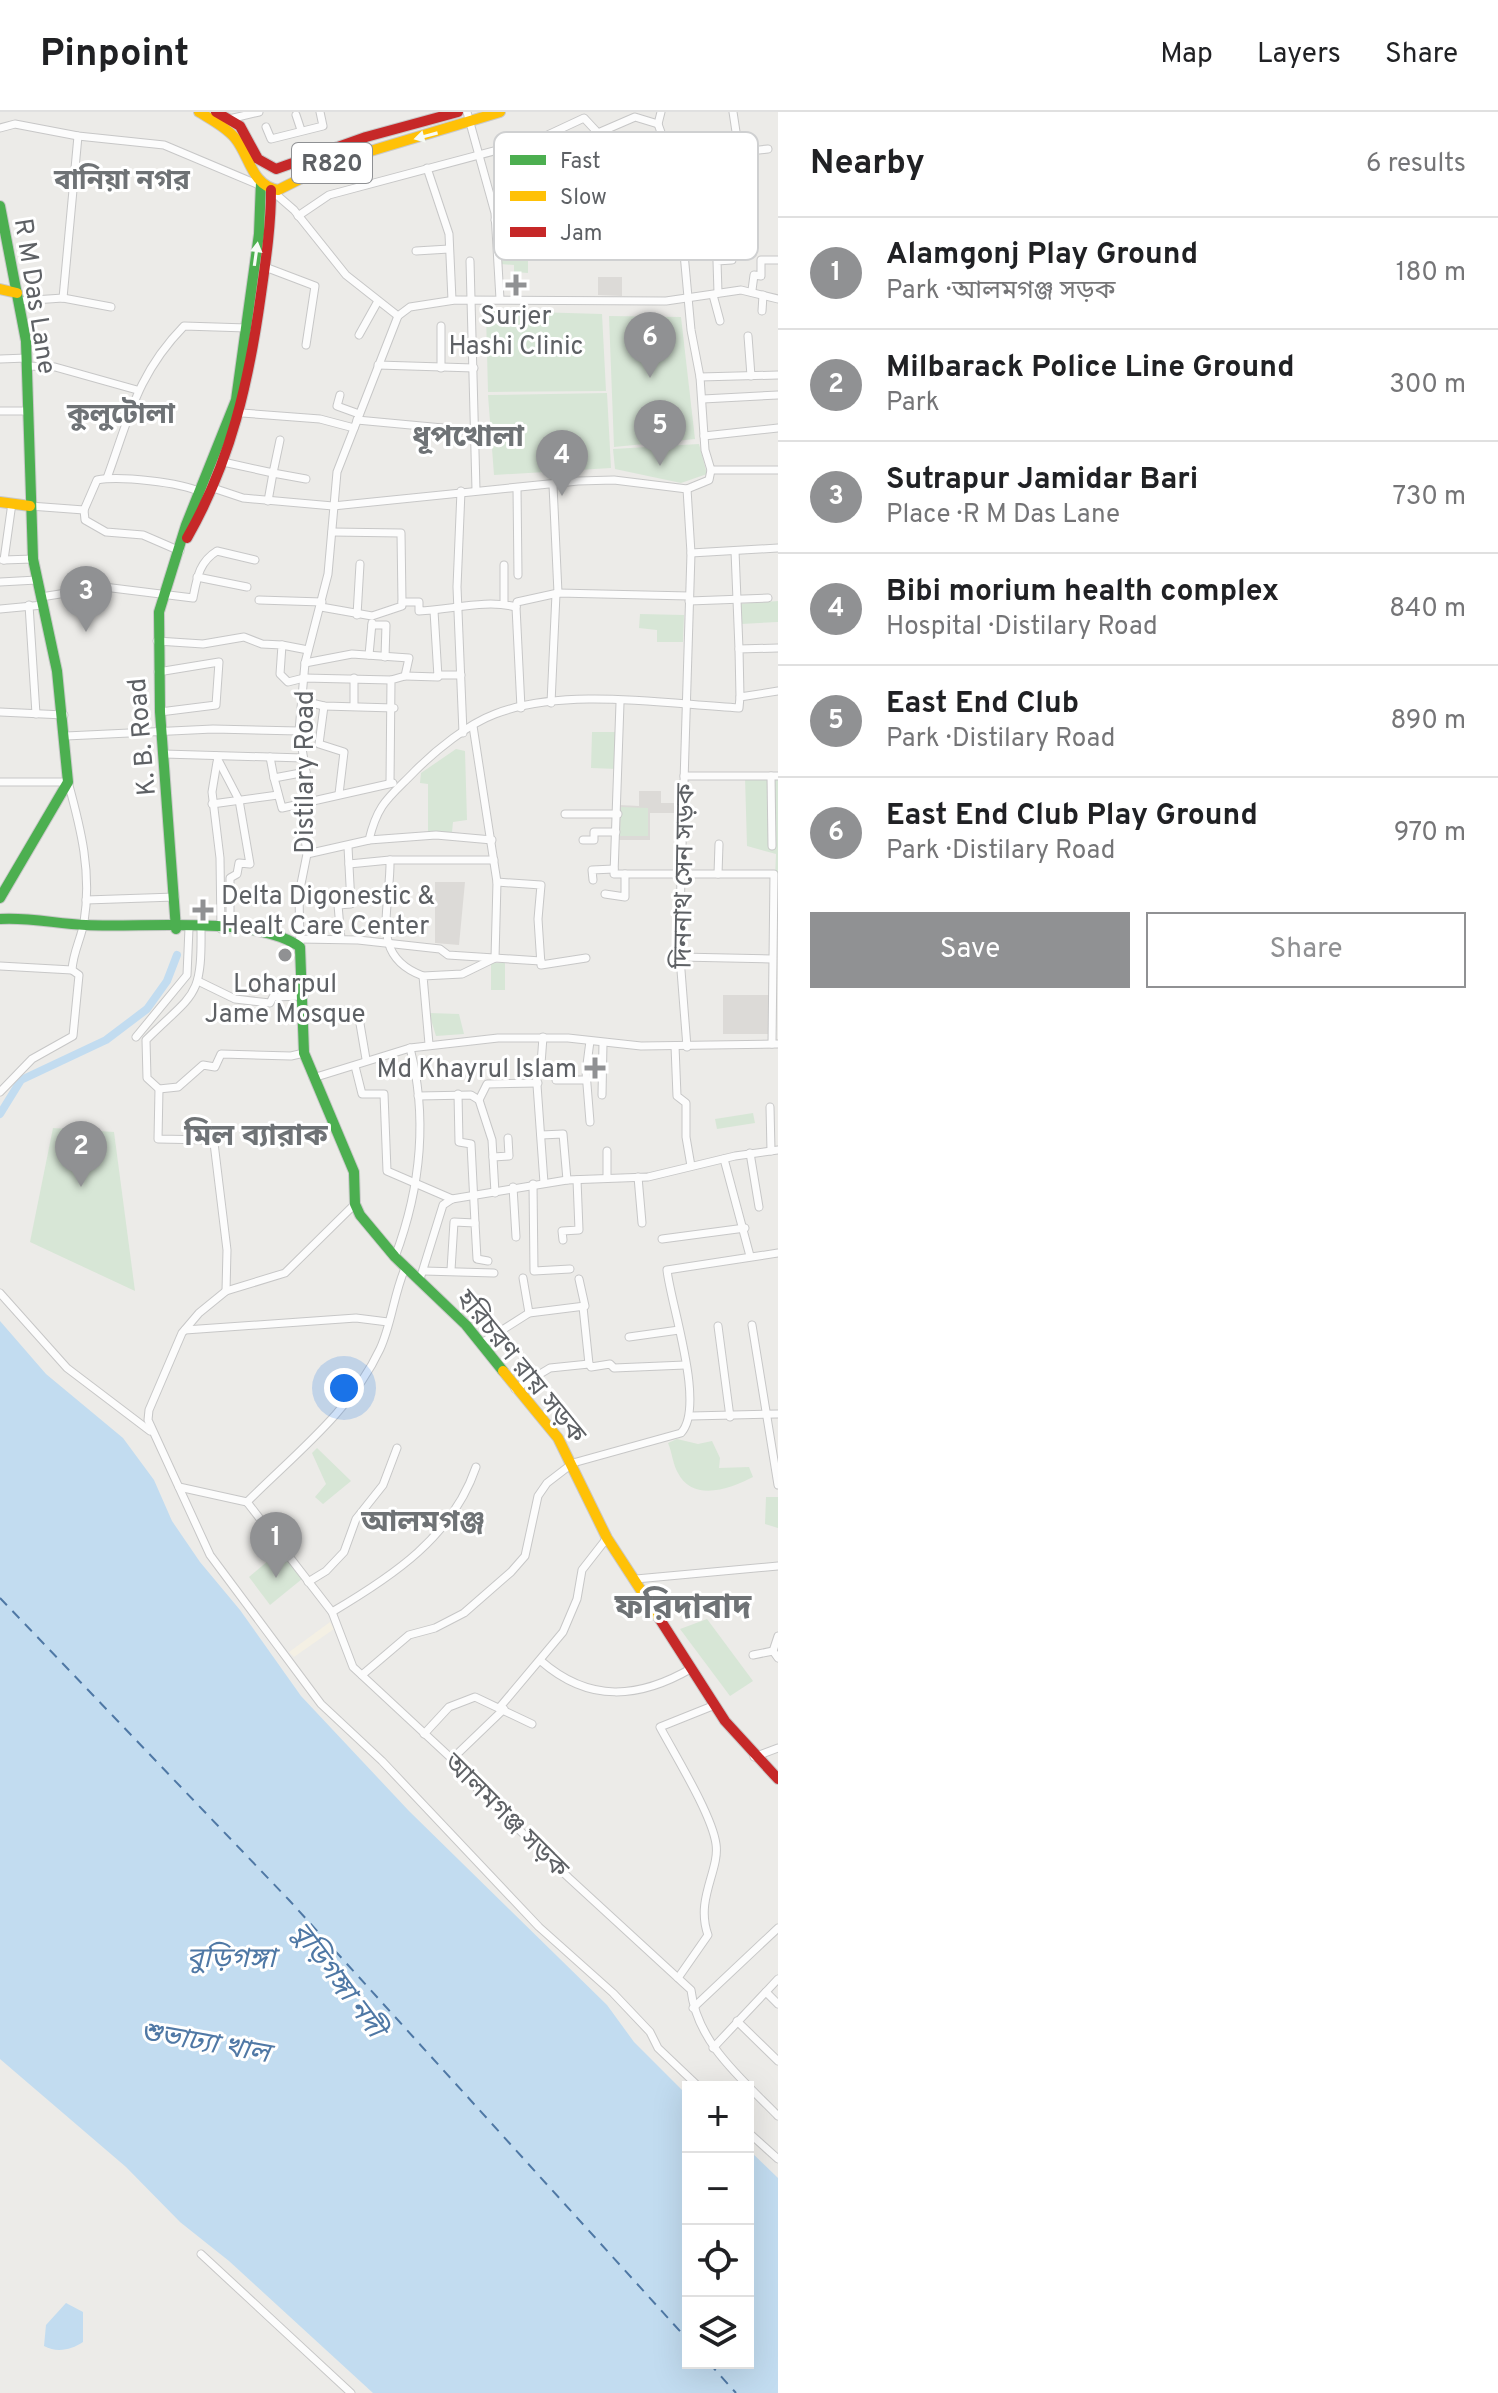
<!DOCTYPE html>
<meta charset="utf-8">
<style>
body{margin:0;font-family:Overpass,"Noto Sans Bengali",sans-serif;background:#f6f6f6;color:#202124}
.controls{position:absolute;right:24px;bottom:24px;display:grid;overflow:hidden;border-radius:0px;box-shadow:0 8px 32px #0002}
.controls button{width:72px;height:72px;display:grid;place-items:center;padding:0;border:0;border-bottom:2px solid #e0e0e0;background:#fff;color:#202124;font:40px sans-serif}
.you{position:absolute;left:344px;top:1276px;width:28px;height:28px;margin:-20px;border:6px solid #fff;border-radius:50%;background:#1a73e8;box-shadow:0 0 0 12px #1a73e833}
.badge{display:grid;place-items:center;width:52px;height:52px;border-radius:50%;background:#909193;color:#fff;font-size:26px;font-weight:700}
.pin{position:absolute;translate:-50% -66px;filter:drop-shadow(0 2px 4px #0008)}
.pin::after{content:'';position:absolute;top:42px;width:28px;height:24px;background:inherit;clip-path:polygon(0 0,100% 0,50% 100%)}
.list{margin:0;padding:0;list-style:none}
h2{display:flex;justify-content:space-between;align-items:center;height:104px;margin:0;padding:0 32px;font-size:34px}
h2 small{font-size:26px;font-weight:400;color:#757577}
.list li{display:grid;grid-template-columns:52px 1fr auto;gap:24px;align-items:center;box-sizing:border-box;height:112px;padding:0 32px;border-top:2px solid #e0e0e0}
.list b{display:block;font-size:30px;white-space:nowrap}
.list p{margin:0;font-size:26px;white-space:nowrap;color:#757577}
.list em{font-size:26px;font-style:normal;color:#757577}
.actions{display:flex;gap:16px;padding:24px 32px}
.actions a{flex:1;padding:18px 0;border:2px solid #909193;border-radius:0px;text-align:center;font-size:28px;color:#909193}
.actions .main{background:#909193;color:#fff}
.icon{flex:none;width:44px;height:44px;fill:none;stroke:currentColor;stroke-width:2;stroke-linecap:round;stroke-linejoin:round}
.map{position:relative;flex:none;width:778px;height:2281px;overflow:hidden}
header{display:flex;align-items:center;gap:48px;box-sizing:border-box;height:112px;padding:0 40px;background:#fff;border-bottom:2px solid #e0e0e0}
header strong{font-size:38px}
nav{display:flex;gap:44px;margin-inline-start:auto;font-size:28px}
main{display:flex}
aside{flex:1;background:#fff}
.map>svg:first-child{display:block}
.commercial{fill:#f4f0e4}
.education{fill:#dcdad7}
.green{fill:#d7e6d6}
.water{fill:#c2dcf0}
.lines{fill:none;stroke-linecap:round;stroke-linejoin:round}
.canal{stroke:#c2dcf0;stroke-width:8}
.ferry{stroke:#4f78a5;stroke-width:2;stroke-dasharray:10 8;stroke-linecap:butt}
.street-casing{stroke:#c7c7c7;stroke-width:9}
.fast-casing{stroke:#c9c9c9;stroke-width:12}
.slow-casing{stroke:#c9c9c9;stroke-width:12}
.jam-casing{stroke:#c9c9c9;stroke-width:12}
.street{stroke:#fcfcfc;stroke-width:7}
.fast{stroke:#4caf50;stroke-width:10}
.slow{stroke:#ffc107;stroke-width:10}
.jam{stroke:#c62828;stroke-width:10}
.oneway{fill:#f6fbf6}
.poi-dot{fill:#909193;stroke:#fff;stroke-width:3}
.labels{text-anchor:middle;stroke-width:6;stroke-linejoin:round;paint-order:stroke}
.shield{fill:#fff;stroke:#8e9093;stroke-width:2}
.shield-label{font-size:24px;font-weight:bold;fill:#5e6165}
.street-label{font-size:26px;fill:#5e6165;stroke:#fff}
.poi-label{font-size:26px;fill:#5e6165;stroke:#fff}
.neighbourhood-label{font-size:28px;font-weight:bold;fill:#6f7376;stroke:#fff}
.water-label{font-size:28px;font-style:italic;fill:#4f78a5;stroke:#fff}
.quarter-label{font-size:30px;font-weight:bold;fill:#6f7376;stroke:#fff}
.district-label{font-size:34px;font-weight:bold;fill:#6f7376;stroke:#fff}
.key{fill:#fff;stroke:#cfd0d1;stroke-width:2}
.key-label{font-size:22px;fill:#5e6165}
</style>
<header>
<strong>Pinpoint</strong>
<nav><a>Map</a><a>Layers</a><a>Share</a></nav>
</header>
<main>
<div class="map">
<svg width="778" height="2281" viewBox="0 0 778 2281">
<rect width="100%" height="100%" fill="#ecebe8"/>
<!-- commercial -->
<polygon class="commercial" points="330,1510 334,1517 294,1545 289,1540"/>
<!-- education -->
<g class="education">
<polygon points="598,165 622,165 622,184 598,183"/>
<polygon points="639,679 661,679 661,691 683,691 683,701 650,701 650,728 619,728 619,693 639,694"/>
<polygon points="435,770 465,770 459,833 435,831"/>
<rect x="723" y="883" width="46" height="39"/>
</g>
<!-- green -->
<g class="green">
<polygon points="544,109 545,141 528,142 528,161 514,160 514,153 500,152 498,116 516,110"/>
<polygon points="495,199 602,202 606,279 488,280 486,202"/>
<polygon points="609,204 681,205 695,327 614,335"/>
<polygon points="607,281 611,356 494,363 488,283"/>
<polygon points="699,332 707,362 681,371 615,357 613,337"/>
<polygon points="778,489 778,510 741,512 739,492"/>
<polygon points="640,502 684,503 683,530 657,530 657,518 639,516"/>
<polygon points="592,620 618,620 617,657 591,656"/>
<polygon points="456,637 465,639 467,708 453,710 452,720 428,720 428,672 420,671 421,661"/>
<polygon points="745,665 778,666 778,810 773,810 776,742 747,734"/>
<polygon points="621,695 648,696 648,724 620,724"/>
<rect x="491" y="851" width="14" height="27"/>
<polygon points="429,901 459,902 464,922 436,924"/>
<polygon points="753,1001 755,1011 717,1017 715,1007"/>
<polygon points="53,1016 114,1020 135,1179 30,1130"/>
<path d="M677,1327L698,1332L712,1329L720,1346L719,1356L749,1355L753,1365C732,1376 693,1391 678,1361C673,1353 672,1340 668,1331Z"/>
<polygon points="317,1336 351,1369 323,1392 315,1385 326,1372 312,1341"/>
<polygon points="766,1385 778,1385 778,1416 765,1412"/>
<polygon points="281,1438 302,1467 270,1493 249,1465"/>
<polygon points="707,1507 753,1569 730,1584 680,1517"/>
</g>
<!-- water -->
<g class="water">
<polygon points="0,1209 46,1262 123,1326 154,1368 172,1409 200,1450 240,1498 301,1584 409,1699 607,1893 634,1930 688,1984 688,2251 748,2251 748,2037 778,2066 778,2281 373,2281 229,2149 180,2110 126,2055 0,1947"/>
<path d="M66,2191L83,2200V2230C71,2238 57,2241 44,2234L46,2213Z"/>
</g>
<g class="lines">
<!-- canal -->
<polyline class="canal" points="0,1002 21,968 106,928 147,897 167,869 177,843"/>
<!-- ferry -->
<g class="ferry">
<polyline points="0,1486 289,1788 688,2228"/>
<polyline points="709,2251 736,2281"/>
</g>
<!-- street casing -->
<g class="street-casing">
<g id="street">
<polyline points="467,0 495,101 500,187"/>
<polyline points="296,3 301,18"/>
<polyline points="229,7 259,0"/>
<polyline points="266,15 271,27 323,14 320,0"/>
<polyline points="0,16 15,12 78,24 164,33 271,78 294,98 346,163 398,204"/>
<polyline points="740,40 768,37"/>
<polyline points="675,55 740,46 733,0"/>
<polyline points="427,56 449,122 452,188"/>
<polyline points="682,103 727,103"/>
<polyline points="298,104 329,83 539,27 584,6 598,21 635,5 658,12"/>
<polyline points="495,108 598,103"/>
<polyline points="416,139 449,137"/>
<polyline points="470,149 476,378"/>
<polyline points="265,155 315,174 306,233"/>
<polyline points="752,178 754,163 761,164 761,148 778,148"/>
<polyline points="718,181 717,149 732,148 732,95 741,95 742,80"/>
<polyline points="713,183 720,209"/>
<polyline points="63,186 78,24"/>
<polyline points="19,189 63,186 111,195"/>
<polyline points="762,199 763,183"/>
<polyline points="441,214 441,256"/>
<polyline points="359,223 378,189"/>
<polyline points="748,224 751,264"/>
<polyline points="0,247 27,246"/>
<polyline points="378,253 474,256"/>
<polyline points="27,254 55,255 137,278"/>
<polyline points="700,265 778,263"/>
<polyline points="340,283 337,294 359,302"/>
<polyline points="703,287 778,283"/>
<polyline points="0,299 25,299 28,303"/>
<polyline points="242,301 320,307 354,316"/>
<polyline points="357,308 475,319"/>
<polyline points="704,324 778,316"/>
<polyline points="223,350 273,361 280,328"/>
<polyline points="711,358 778,358"/>
<path d="M107,366C129,306 137,262 184,214L247,216"/>
<polyline points="553,373 558,481"/>
<polyline points="213,376 243,386 333,394 578,369 614,368 687,377 709,368 711,358 705,338 700,265 691,218 677,65 658,12 661,0"/>
<polyline points="517,376 518,463"/>
<polyline points="687,377 691,441 679,833 687,935"/>
<polyline points="461,379 457,475 463,621"/>
<polyline points="268,389 273,361 306,367"/>
<polyline points="30,394 84,398"/>
<polyline points="332,420 401,421 402,490"/>
<path d="M180,439L143,423L106,420L85,408L84,398L97,368C120,364 180,370 200,380"/>
<polyline points="735,439 739,537"/>
<polyline points="691,441 778,436"/>
<polyline points="3,448 33,447"/>
<polyline points="4,448 12,391"/>
<polyline points="504,453 504,492"/>
<polyline points="197,465 247,475"/>
<polyline points="0,470 37,468"/>
<path d="M41,485L104,475L193,486C197,466 199,450 217,439L255,448"/>
<polyline points="259,488 322,490"/>
<polyline points="689,489 768,486"/>
<polyline points="29,493 36,602"/>
<path d="M321,495L372,504L402,494V490H419V499C451,498 485,487 516,495L517,490L558,481L689,484"/>
<polyline points="516,495 521,596"/>
<polyline points="0,497 43,493"/>
<polyline points="357,503 360,452"/>
<polyline points="372,513 386,513 385,545"/>
<polyline points="157,529 203,532 244,525 262,532 282,533 280,562 288,570 304,566 391,568"/>
<polyline points="282,533 308,538"/>
<polyline points="369,543 372,511"/>
<polyline points="305,551 352,542 409,546 405,564 391,568 390,671"/>
<polyline points="158,560 219,550 216,593 160,600"/>
<polyline points="438,563 461,563"/>
<polyline points="405,564 438,565 434,499"/>
<polyline points="740,585 739,537 778,536"/>
<polyline points="303,589 324,594 394,596"/>
<polyline points="551,591 556,482"/>
<polyline points="620,591 614,762 774,762 772,932"/>
<polyline points="354,593 354,566"/>
<polyline points="324,594 319,632 344,640 339,682"/>
<polyline points="0,600 64,603"/>
<polyline points="66,624 213,617 299,619"/>
<polyline points="164,642 303,646"/>
<polyline points="216,644 239,688 250,752 239,751 237,762 230,766 230,817"/>
<polyline points="270,645 274,666 306,660"/>
<polyline points="217,650 212,680 220,746 221,817"/>
<polyline points="684,664 778,664"/>
<polyline points="771,664 772,734"/>
<polyline points="274,666 282,696 393,671"/>
<path d="M0,670H68C81,717 92,761 84,810C81,827 73,840 72,858L79,863L73,924L32,947L0,980"/>
<polyline points="212,692 278,683"/>
<polyline points="565,702 618,702"/>
<polyline points="369,728 436,723 492,728"/>
<polyline points="583,728 594,728 594,720 616,720"/>
<path d="M307,742L369,728C378,690 390,685 415,659C436,638 468,612 495,602C565,575 665,592 739,596L740,585L778,579"/>
<polyline points="390,748 494,748"/>
<path d="M349,752L390,748C391,797 368,844 423,864"/>
<polyline points="718,762 719,732"/>
<polyline points="593,768 592,758 614,757"/>
<polyline points="497,770 541,773 538,807 541,853 586,846"/>
<polyline points="605,782 625,785 625,762"/>
<polyline points="86,788 175,785"/>
<path d="M201,816C202,888 194,880 146,928L147,966L159,977L158,1027L210,1028L214,1031L227,1138L226,1179"/>
<polyline points="300,827 358,828 440,837 448,843 541,849"/>
<polyline points="341,827 338,793 351,792 348,735"/>
<polyline points="300,835 299,782 307,742 301,694 306,660 299,619 305,551 328,462 337,360 398,204 410,195 455,188 666,189 741,178 778,187"/>
<polyline points="680,845 771,847"/>
<polyline points="0,854 72,858"/>
<polyline points="200,870 235,887 270,891 273,885 304,884"/>
<polyline points="305,902 358,900 366,947"/>
<polyline points="136,925 187,863 189,816"/>
<polyline points="543,925 541,952 557,958 556,968 586,968"/>
<polyline points="429,932 423,864 462,862 495,846 497,770 473,614"/>
<polyline points="675,934 677,984 686,991 686,1025 691,1054"/>
<polyline points="541,952 536,959 544,1071"/>
<polyline points="355,954 362,982 384,982 387,1059 452,1087"/>
<polyline points="313,966 410,936 498,926 568,926 641,934 778,932"/>
<polyline points="159,977 178,975 203,953 215,955 221,942 291,944 304,941"/>
<polyline points="458,982 459,1030 471,1032 475,1111"/>
<polyline points="602,983 603,931"/>
<polyline points="418,984 471,983 479,988 492,1028 495,1081"/>
<polyline points="479,988 487,972 538,971"/>
<polyline points="770,995 771,1039"/>
<polyline points="590,1010 586,960 590,929"/>
<polyline points="541,1023 563,1022 567,1068"/>
<polyline points="750,1041 759,1095"/>
<polyline points="493,1045 509,1044 508,1026"/>
<polyline points="724,1047 750,1144"/>
<polyline points="638,1065 642,1111"/>
<polyline points="607,1066 607,1039"/>
<polyline points="533,1072 534,1159 570,1157"/>
<polyline points="513,1075 516,1125"/>
<polyline points="355,1092 285,1161 226,1179 199,1201 182,1221 149,1298 148,1308 210,1443 321,1592 382,1649 539,1815 613,1881 650,1920 658,1936 699,1975"/>
<polyline points="662,1127 745,1116"/>
<polyline points="563,1128 562,1119 579,1118 577,1068"/>
<path d="M395,1145C420,1078 428,1006 410,936"/>
<polyline points="451,1158 454,1110 475,1111 477,1147 488,1149"/>
<polyline points="424,1159 494,1161"/>
<polyline points="523,1166 529,1201"/>
<polyline points="420,1167 443,1093 452,1087 567,1068 648,1065 735,1044 778,1038"/>
<polyline points="0,1181 67,1256 150,1319"/>
<polyline points="583,1195 589,1252"/>
<polyline points="752,1213 778,1373"/>
<polyline points="718,1214 730,1305"/>
<polyline points="185,1218 356,1206 388,1210"/>
<polyline points="629,1225 679,1218"/>
<polyline points="480,1232 529,1201 585,1194 579,1167"/>
<polyline points="515,1277 550,1256 589,1252 591,1255 610,1252 614,1256 685,1253"/>
<polyline points="691,1304 778,1302"/>
<polyline points="179,1375 247,1390"/>
<path d="M247,1390L332,1500L353,1555L452,1647L481,1681L569,1766L691,1878C697,1931 742,1967 778,2004"/>
<path d="M247,1390C295,1342 351,1299 380,1237C392,1211 394,1180 406,1154"/>
<polyline points="636,1467 778,1454"/>
<polyline points="308,1470 326,1459 344,1440 356,1407 383,1373 397,1336"/>
<path d="M332,1500C393,1464 452,1425 476,1355"/>
<polyline points="778,1524 773,1539 778,1546"/>
<polyline points="753,1543 773,1539"/>
<path d="M541,1549C589,1591 639,1587 692,1556"/>
<path d="M362,1563L409,1523L435,1516L464,1501L511,1460L525,1444L538,1384L547,1371L573,1351L681,1321C706,1294 671,1194 667,1158L778,1141"/>
<polyline points="500,1595 563,1520 577,1487 582,1458 607,1426"/>
<polyline points="424,1622 449,1595 475,1585 532,1612"/>
<polyline points="754,1645 778,1636"/>
<polyline points="452,1647 504,1597"/>
<path d="M678,1866L708,1823C695,1787 720,1758 716,1732C712,1703 675,1643 660,1615L715,1593"/>
<polyline points="766,1880 778,1892"/>
<polyline points="693,1896 778,1816"/>
<polyline points="737,1909 778,1949"/>
<polyline points="713,1936 778,1867"/>
<polyline points="748,2020 778,2047"/>
<polyline points="201,2142 351,2281"/>
</g>
</g>
<!-- fast casing -->
<g class="fast-casing">
<g id="fast">
<polyline points="0,94 26,229 33,447 57,559 68,670 0,786"/>
<path d="M0,807C30,805 57,812 86,813C143,816 256,803 300,835L304,941L354,1060L355,1092L360,1103L395,1145L466,1213L503,1259"/>
<polyline points="176,817 160,600 159,500 186,413 236,288 259,122 261,70"/>
</g>
</g>
<!-- slow casing -->
<g class="slow-casing">
<g id="slow">
<path d="M199,0C212,8 226,15 235,26C250,44 251,73 278,78L334,50L500,0"/>
<polyline points="0,177 17,181"/>
<polyline points="0,390 30,394"/>
<polyline points="503,1259 558,1326 607,1426 659,1506"/>
</g>
</g>
<!-- jam casing -->
<g class="jam-casing">
<g id="jam">
<polyline points="216,0 240,14 258,47 276,57 366,25 458,0"/>
<path d="M187,426C231,349 249,269 261,182C266,147 271,113 271,78"/>
<polyline points="659,1506 725,1609 778,1667"/>
</g>
</g>
<!-- street -->
<use href="#street" class="street"/>
<!-- fast -->
<use href="#fast" class="fast"/>
<!-- slow -->
<use href="#slow" class="slow"/>
<!-- jam -->
<use href="#jam" class="jam"/>
</g>
<!-- one-way arrows -->
<defs><path id="oneway-solid" d="M-6-.8H1V-3.2L6.5 0L1 3.2V.8H-6Z" transform="scale(2)"/></defs>
<g class="oneway">
<use href="#oneway-solid" transform="translate(426 24) rotate(165)"/>
<use href="#oneway-solid" transform="translate(256 142) rotate(-82)"/>
</g>
<!-- markers -->
<g class="poi-dot">
<path d="M512 161h8v8h8v8h-8v8h-8v-8h-8v-8h8z"/>
<path d="M199 786h8v8h8v8h-8v8h-8v-8h-8v-8h8z"/>
<circle cx="285" cy="843" r="8"/>
<path d="M591 944h8v8h8v8h-8v8h-8v-8h-8v-8h8z"/>
</g>
<g class="labels">
<!-- shield labels -->
<rect class="shield" x="292" y="31" width="80" height="40" rx="6"/>
<g class="shield-label">
<text x="332" y="59">R820</text>
</g>
<!-- street labels -->
<g class="street-label">
<text transform="translate(36 184) rotate(81)" y="9">R M Das Lane</text>
<text transform="translate(141 625) rotate(-95)" y="9">K. B. Road</text>
<text transform="translate(304 660) rotate(-90)" y="9">Distilary Road</text>
<text transform="translate(683 764) rotate(-89)" y="9">দিননাথ সেন সড়ক</text>
<text transform="translate(522 1254) rotate(51)" y="9">হরিচরণ রায় সড়ক</text>
<text transform="translate(507 1703) rotate(45)" y="9">আলমগঞ্জ সড়ক</text>
</g>
<!-- poi labels -->
<g class="poi-label">
<text x="516" y="212">Surjer<tspan x="516" dy="30">Hashi Clinic</tspan></text>
<text x="221" y="792" text-anchor="start">Delta Digonestic &amp;<tspan x="221" dy="30">Healt Care Center</tspan></text>
<text x="285" y="880">Loharpul<tspan x="285" dy="30">Jame Mosque</tspan></text>
<text x="577" y="965" text-anchor="end">Md Khayrul Islam</text>
</g>
<!-- neighbourhood labels -->
<g class="neighbourhood-label">
<text x="122" y="77">বানিয়া নগর</text>
<text x="121" y="311">কুলুটোলা</text>
</g>
<!-- water labels -->
<g class="water-label">
<text x="231" y="1855">বুড়িগঙ্গা</text>
<text transform="translate(339 1867) rotate(53)" y="10">বুড়িগঙ্গা নদী</text>
<text transform="translate(205 1929) rotate(10)" y="10">শুভাঢ্যা খাল</text>
</g>
<!-- quarter labels -->
<g class="quarter-label">
<text x="468" y="334">ধূপখোলা</text>
<text x="256" y="1033">মিল ব্যারাক</text>
<text x="423" y="1419">আলমগঞ্জ</text>
</g>
<!-- district labels -->
<g class="district-label">
<text x="683" y="1506">ফরিদাবাদ</text>
</g>
</g>
<!-- legend -->
<rect x="494" y="20" width="264" height="128" rx="12" class="key"/>
<rect x="510" y="43" width="36" height="10" fill="#4caf50"/>
<rect x="510" y="79" width="36" height="10" fill="#ffc107"/>
<rect x="510" y="115" width="36" height="10" fill="#c62828"/>
<g class="key-label">
<text x="560" y="56">Fast</text>
<text x="560" y="92">Slow</text>
<text x="560" y="128">Jam</text>
</g>
</svg>
<div class="controls">
<button>+</button>
<button>−</button>
<button><svg class="icon" aria-label="locate" viewBox="0 0 24 24"><circle cx="12" cy="12" r="6"/><path d="M12 2v4M12 18v4M2 12h4M18 12h4"/></svg></button>
<button><svg class="icon" aria-label="layers" viewBox="0 0 24 24"><path d="M12 4l9 5-9 5-9-5zM3 14l9 5 9-5"/></svg></button>
</div>
<div class="you"></div>
<div class="pin badge" style="left:276px;top:1466px">1</div>
<div class="pin badge" style="left:81px;top:1075px">2</div>
<div class="pin badge" style="left:86px;top:520px">3</div>
<div class="pin badge" style="left:562px;top:384px">4</div>
<div class="pin badge" style="left:660px;top:354px">5</div>
<div class="pin badge" style="left:650px;top:266px">6</div>
</div>
<aside>
<h2>Nearby<small>6 results</small></h2>
<ul class="list">
<li><span class="badge">1</span><div><b>Alamgonj Play Ground</b><p>Park · আলমগঞ্জ সড়ক</p></div><em>180 m</em></li>
<li><span class="badge">2</span><div><b>Milbarack Police Line Ground</b><p>Park</p></div><em>300 m</em></li>
<li><span class="badge">3</span><div><b>Sutrapur Jamidar Bari</b><p>Place · R M Das Lane</p></div><em>730 m</em></li>
<li><span class="badge">4</span><div><b>Bibi morium health complex</b><p>Hospital · Distilary Road</p></div><em>840 m</em></li>
<li><span class="badge">5</span><div><b>East End Club</b><p>Park · Distilary Road</p></div><em>890 m</em></li>
<li><span class="badge">6</span><div><b>East End Club Play Ground</b><p>Park · Distilary Road</p></div><em>970 m</em></li>
</ul>
<div class="actions"><a class="main">Save</a><a>Share</a></div>
</aside>
</main>
